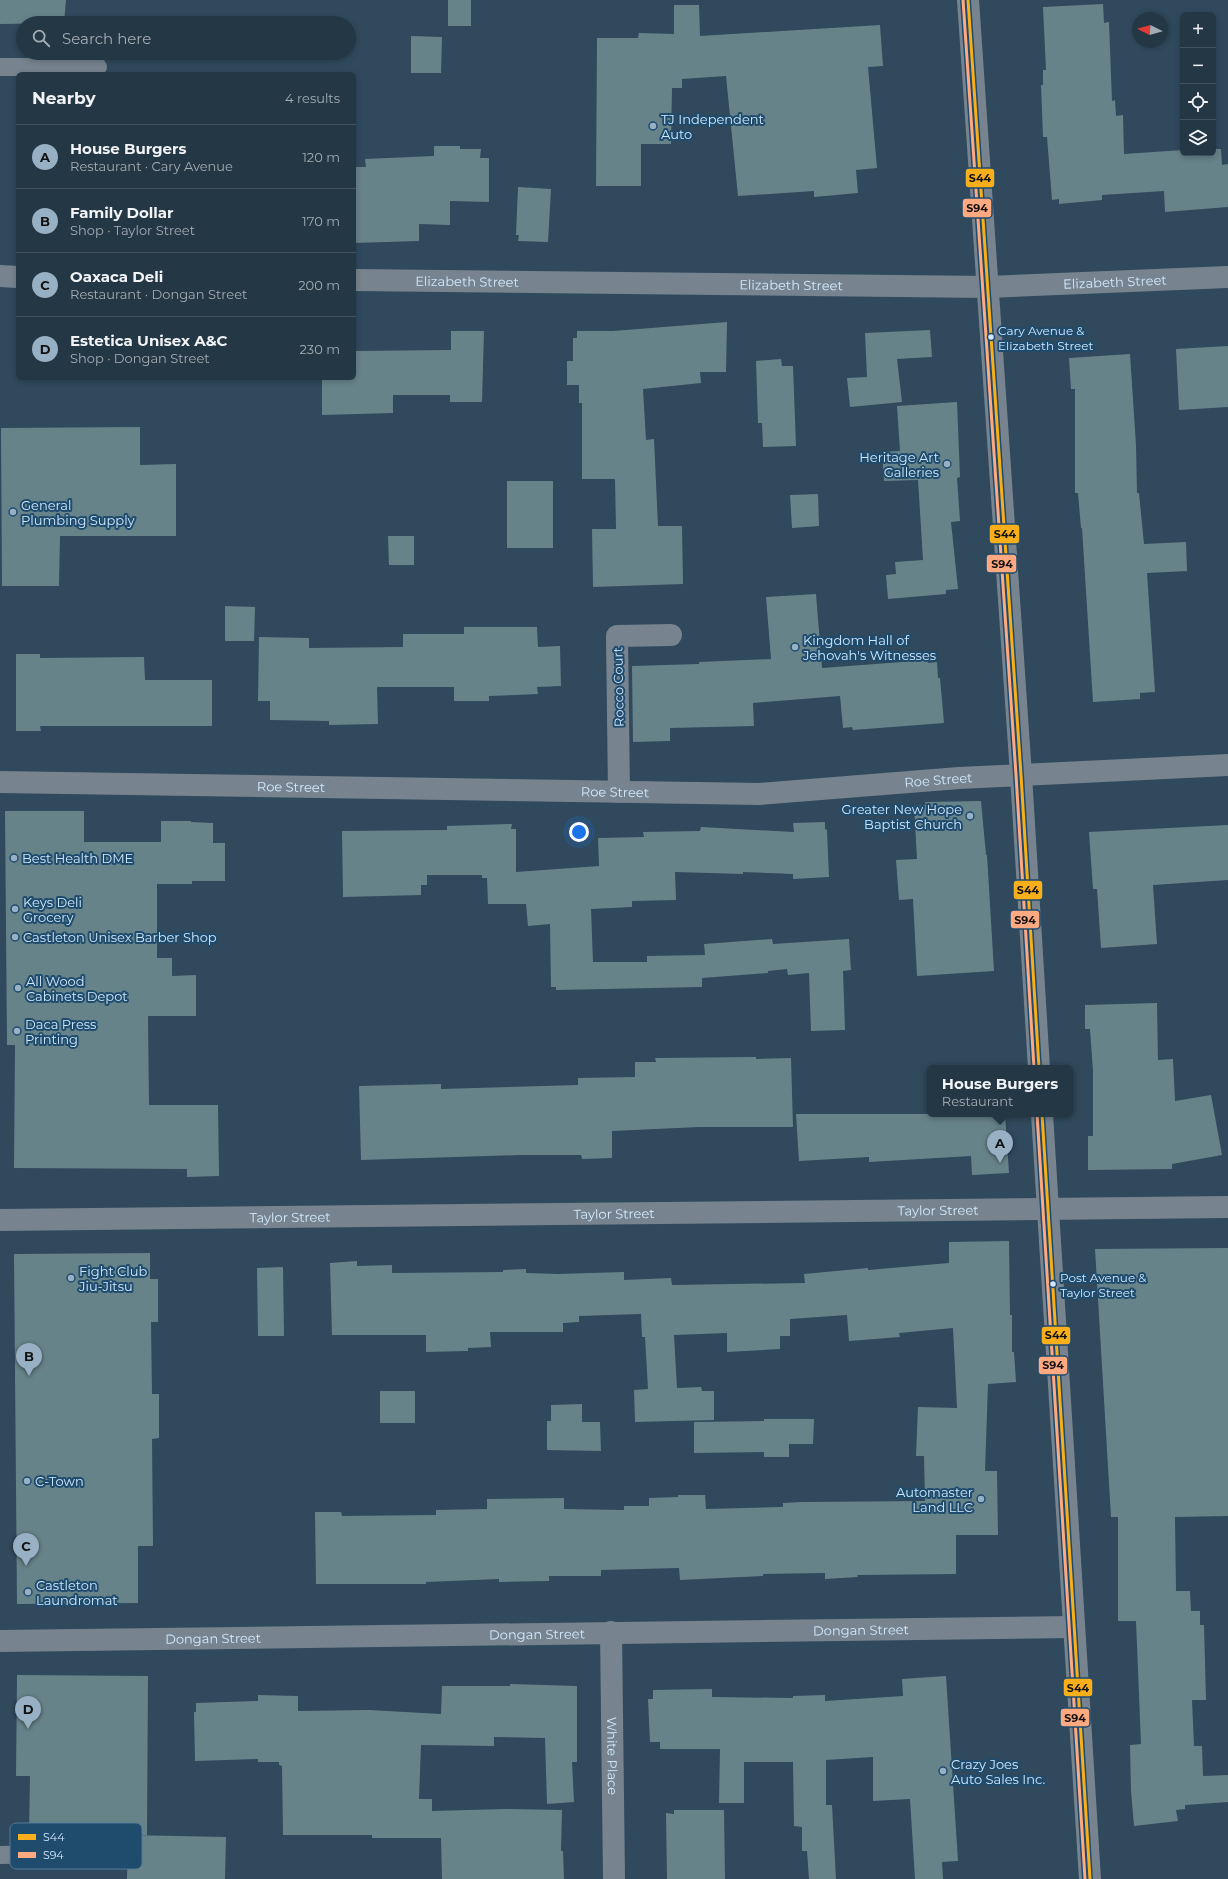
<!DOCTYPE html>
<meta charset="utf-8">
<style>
body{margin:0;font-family:Montserrat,sans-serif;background:#2c3f4c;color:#f1f3f6}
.controls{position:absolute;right:12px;top:12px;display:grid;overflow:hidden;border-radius:6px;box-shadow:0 2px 6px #0003}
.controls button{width:36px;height:36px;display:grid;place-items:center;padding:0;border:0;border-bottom:1px solid #41515e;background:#243745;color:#f1f3f6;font:20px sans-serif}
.compass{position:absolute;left:1132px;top:12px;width:36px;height:36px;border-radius:50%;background:#243745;box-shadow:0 2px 6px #0003;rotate:275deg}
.you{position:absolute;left:579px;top:832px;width:14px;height:14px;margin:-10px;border:3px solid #fff;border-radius:50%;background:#1a73e8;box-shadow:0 0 0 6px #1a73e833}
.badge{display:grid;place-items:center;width:26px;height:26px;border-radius:50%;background:#98b0c4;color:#111;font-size:13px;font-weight:700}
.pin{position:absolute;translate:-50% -33px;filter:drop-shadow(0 1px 2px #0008)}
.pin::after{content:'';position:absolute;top:21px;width:14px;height:12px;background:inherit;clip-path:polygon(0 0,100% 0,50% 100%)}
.popup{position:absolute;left:927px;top:1065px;width:146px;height:52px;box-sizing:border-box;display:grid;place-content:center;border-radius:6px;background:#243745;filter:drop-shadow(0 1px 3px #0005);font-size:13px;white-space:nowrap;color:#a3acb3}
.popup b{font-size:15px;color:#f1f3f6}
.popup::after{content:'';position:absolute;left:50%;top:100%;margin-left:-8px;border:8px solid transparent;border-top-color:#243745}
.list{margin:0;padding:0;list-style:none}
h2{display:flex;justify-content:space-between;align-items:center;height:52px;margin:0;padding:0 16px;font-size:17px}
h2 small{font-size:13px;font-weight:400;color:#a3acb3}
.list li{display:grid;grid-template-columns:26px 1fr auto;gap:12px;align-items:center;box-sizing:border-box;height:64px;padding:0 16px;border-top:1px solid #41515e}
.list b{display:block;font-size:15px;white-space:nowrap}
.list p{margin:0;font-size:13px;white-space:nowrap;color:#a3acb3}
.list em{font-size:13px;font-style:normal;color:#a3acb3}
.icon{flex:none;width:22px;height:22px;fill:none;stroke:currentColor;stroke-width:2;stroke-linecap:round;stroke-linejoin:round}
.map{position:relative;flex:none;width:1228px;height:1879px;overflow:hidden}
.search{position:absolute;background:#243745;box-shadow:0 2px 6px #0003;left:16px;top:16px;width:340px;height:44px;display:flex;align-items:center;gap:10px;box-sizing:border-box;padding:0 14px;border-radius:22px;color:#a3acb3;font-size:15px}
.panel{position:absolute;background:#243745;box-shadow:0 2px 6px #0003;left:16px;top:72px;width:340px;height:308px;border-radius:6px}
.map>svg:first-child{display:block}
.building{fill:#67838a}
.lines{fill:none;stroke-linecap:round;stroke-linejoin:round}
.lane{stroke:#77848f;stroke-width:18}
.street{stroke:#77848f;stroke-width:22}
.bus-1-casing{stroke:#1f4b6d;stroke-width:6}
.bus-2-casing{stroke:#1f4b6d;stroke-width:6}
.bus-1{stroke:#f9af1a;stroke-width:3}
.bus-2{stroke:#ffa980;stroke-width:3}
.poi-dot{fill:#98b0c4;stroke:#1f4b6d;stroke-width:1.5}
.bus-dot{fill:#d0e7fc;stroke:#1f4b6d;stroke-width:1.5}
.labels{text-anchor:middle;stroke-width:4;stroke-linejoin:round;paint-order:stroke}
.bus-label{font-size:12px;fill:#d0e7fc;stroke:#1f4b6d;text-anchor:start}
.poi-label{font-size:13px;fill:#d0e7fc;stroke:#1f4b6d;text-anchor:start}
.street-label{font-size:13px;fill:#d0e7fc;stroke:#1f4b6d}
.key{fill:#1f4b6d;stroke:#547a98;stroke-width:1}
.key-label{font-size:11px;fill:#d0e7fc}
.line-badge{stroke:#1f4b6d;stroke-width:1.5}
.pale-badge-label{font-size:11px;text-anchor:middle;font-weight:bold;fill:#111}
</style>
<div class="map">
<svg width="1228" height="1879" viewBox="0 0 1228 1879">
<rect width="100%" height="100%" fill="#30495c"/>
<!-- building -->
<g class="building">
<polygon points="0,0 66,0 64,23 0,24"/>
<rect x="448" y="0" width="23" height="26"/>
<polygon points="1103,4 1104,23 1109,22 1112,101 1115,100 1116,116 1123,115 1124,154 1183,150 1183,153 1213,153 1213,149 1221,149 1222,165 1228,164 1228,207 1165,212 1164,191 1102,195 1102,200 1059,204 1059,199 1052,200 1047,137 1043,137 1041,85 1043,85 1043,70 1046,70 1043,7"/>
<polygon points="674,5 699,5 700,36 880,25 883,66 868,67 877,168 856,170 858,193 814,197 814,191 738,196 726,76 682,79 682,88 672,88 671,144 641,144 641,186 596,186 597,38 638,38 639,33 674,34"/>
<polygon points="411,36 442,37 441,73 411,73"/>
<polygon points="434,146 460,146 460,149 481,149 480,158 489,158 489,202 450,201 450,225 419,224 419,241 354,243 354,167 366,167 365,159 434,156"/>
<polygon points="518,187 551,189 548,242 518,241 519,235 516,235"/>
<polygon points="727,322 726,372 700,372 701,383 643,389 646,440 654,439 658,526 682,526 683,584 593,587 592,529 616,529 615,479 582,479 582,403 579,403 579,385 567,385 567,361 573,361 573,338 577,338 577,331 613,331"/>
<polygon points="930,330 932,357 897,359 902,402 850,407 847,378 867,377 865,333"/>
<polygon points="451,331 484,331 482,402 450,402 450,395 393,395 393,413 322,415 322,378 354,378 354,351 451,350"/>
<polygon points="1228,346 1228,407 1179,410 1176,349"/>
<polygon points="1130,354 1136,445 1137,493 1139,493 1144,544 1186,542 1187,571 1147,573 1155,692 1140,693 1140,699 1093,702 1082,528 1081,528 1078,493 1075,493 1075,389 1071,389 1069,358"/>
<polygon points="781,359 782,366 793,366 796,446 763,447 762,423 758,423 756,361"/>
<polygon points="957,402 960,477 957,478 960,521 951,522 958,589 946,590 946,594 888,599 886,575 896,574 895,562 923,560 918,480 884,481 882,452 900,451 897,406"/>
<polygon points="140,427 140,465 176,464 176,536 60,536 59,586 2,586 1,428"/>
<rect x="507" y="481" width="46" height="67"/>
<polygon points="818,494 819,526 792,528 790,495"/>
<polygon points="388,536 414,536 414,565 389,565"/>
<polygon points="816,594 822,668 929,660 928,663 937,662 938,678 940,678 944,723 853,730 852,727 843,728 840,696 753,703 754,726 670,728 670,741 633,742 632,666 699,664 699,662 771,659 766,597"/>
<polygon points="225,606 255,607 254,641 225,641"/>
<polygon points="464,627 537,627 538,647 560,646 561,686 537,687 538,694 489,696 489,701 454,701 454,687 377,687 378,724 329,725 329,721 270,720 270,701 258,701 259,637 309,638 309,648 403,647 403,634 464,634"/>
<polygon points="16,654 40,654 40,658 144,657 145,680 212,680 212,726 40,726 41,731 16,731"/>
<polygon points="981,801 986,855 987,855 994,971 917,976 913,899 899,900 896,860 917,859 914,806 926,805 925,802"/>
<polygon points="5,811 84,811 84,842 161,842 161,821 191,821 191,822 213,823 213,843 225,843 225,881 192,881 192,884 157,884 157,958 172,958 172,976 196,975 196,1016 148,1016 149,1105 218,1105 219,1176 187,1177 187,1169 14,1168 15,1045 7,1045"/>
<polygon points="825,822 825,829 827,830 829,877 793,879 793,874 743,872 743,874 675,872 676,900 632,901 632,907 591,909 593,962 647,962 647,956 705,955 704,944 772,939 773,944 849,939 851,970 843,971 845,1030 811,1031 809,973 788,975 787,969 768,971 768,973 702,978 702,987 556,990 556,987 551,987 550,924 528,926 526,904 488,904 487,878 482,878 482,875 427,875 427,885 421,885 421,895 343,897 342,831 447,830 447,826 512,824 511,829 516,829 516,872 599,866 598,838 644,837 643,832 700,831 701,827 794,832 793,823"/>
<polygon points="1228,825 1228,880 1153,885 1157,944 1101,948 1097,889 1093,889 1089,832"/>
<polygon points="1157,1003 1158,1060 1173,1059 1175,1101 1211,1095 1222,1155 1172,1164 1172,1169 1088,1170 1088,1136 1093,1136 1093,1071 1090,1029 1085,1029 1085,1005"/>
<polygon points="756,1057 756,1059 791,1058 793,1127 699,1127 612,1131 612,1158 582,1159 581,1155 521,1155 361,1160 359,1086 441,1084 441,1089 578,1085 578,1078 635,1077 635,1062 656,1062 655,1058"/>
<polygon points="796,1114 1005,1114 1009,1173 972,1175 971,1156 869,1162 869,1157 799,1161"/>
<polygon points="1009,1241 1010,1315 1012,1315 1012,1352 1014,1352 1016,1382 988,1384 985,1471 997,1471 998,1535 956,1535 956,1574 857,1575 858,1577 825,1579 825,1573 763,1574 763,1576 680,1580 679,1568 601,1570 601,1576 549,1576 549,1581 499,1582 499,1579 426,1582 426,1584 316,1584 315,1512 341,1512 342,1516 436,1515 436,1510 487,1509 487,1499 564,1498 564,1509 624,1510 624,1506 649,1506 649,1498 678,1497 678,1495 705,1495 706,1509 783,1507 783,1503 802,1502 925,1501 924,1456 916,1456 918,1407 957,1408 953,1328 899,1333 900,1337 849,1341 847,1315 790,1319 790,1336 780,1336 780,1349 727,1352 727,1333 674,1335 677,1388 701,1387 702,1391 714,1391 714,1420 635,1422 634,1390 648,1389 645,1337 642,1337 641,1314 579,1316 579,1322 563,1323 563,1332 490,1332 491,1347 468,1348 468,1351 426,1352 426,1335 332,1335 330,1263 357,1261 357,1266 392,1265 392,1273 503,1272 503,1270 526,1269 526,1273 558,1274 624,1272 624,1280 671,1278 672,1285 805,1283 804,1274 868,1268 868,1270 949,1263 949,1242"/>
<polygon points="1228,1248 1228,1516 1175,1517 1176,1591 1190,1591 1191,1611 1200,1611 1200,1625 1204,1625 1206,1700 1192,1700 1194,1746 1202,1746 1203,1776 1228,1775 1228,1802 1185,1805 1185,1809 1176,1810 1178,1821 1134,1826 1131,1791 1130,1745 1141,1744 1136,1621 1118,1621 1118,1517 1111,1517 1095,1249"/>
<polygon points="150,1253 150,1279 158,1279 158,1322 151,1322 152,1394 159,1394 159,1438 152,1439 153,1546 138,1546 138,1603 17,1604 14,1254"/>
<polygon points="283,1267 284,1336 258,1336 257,1268"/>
<rect x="380" y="1391" width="35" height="32"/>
<polygon points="582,1404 582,1422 600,1422 601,1451 547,1450 547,1421 551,1421 551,1405"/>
<polygon points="764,1419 814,1419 813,1444 789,1444 789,1457 764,1457 764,1452 694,1453 694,1422 764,1421"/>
<polygon points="17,1675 148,1676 147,1835 29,1833 30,1776 16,1776"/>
<polygon points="946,1676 958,1861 942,1862 943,1879 915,1879 910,1799 873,1801 873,1757 826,1760 826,1805 832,1805 836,1879 809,1879 807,1851 802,1851 802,1827 794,1826 793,1762 744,1762 744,1803 719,1803 720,1749 660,1749 660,1742 650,1742 648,1699 653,1699 653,1690 712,1689 712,1697 793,1698 793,1696 825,1695 825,1701 903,1696 902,1679"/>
<polygon points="510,1684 577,1686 577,1762 572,1762 574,1802 547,1804 545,1738 494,1737 494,1746 421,1745 419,1799 432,1799 432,1811 506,1809 562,1810 561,1851 563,1851 564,1879 442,1879 441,1838 372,1838 372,1835 283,1835 282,1766 279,1765 279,1762 258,1762 258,1759 195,1761 194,1712 196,1712 196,1703 258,1701 258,1695 298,1696 298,1711 369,1710 441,1714 442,1686 510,1686"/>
<polygon points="674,1810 724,1810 725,1879 667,1879 666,1813 674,1814"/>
<polygon points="128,1835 226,1837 225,1879 127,1879"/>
</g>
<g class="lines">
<!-- lane -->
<g class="lane">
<polyline points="0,67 98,67"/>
<polyline points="0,1855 106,1853"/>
</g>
<!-- street -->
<g class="street">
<polyline points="968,0 1021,775 1039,1068"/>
<polyline points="0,276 18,277"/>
<path id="s1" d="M354,280L988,287L1228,277"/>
<path id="s2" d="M0,782L759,794L959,778L1228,765"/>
<polyline points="619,792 617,636 671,635"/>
<polyline points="1042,1114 1090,1879"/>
<path id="s3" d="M0,1220L1228,1207"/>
<path id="s4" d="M611,1632L614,1879"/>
<path id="s5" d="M0,1641L1074,1627"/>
</g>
<!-- bus-1 casing -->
<g class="bus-1-casing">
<g id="bus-1">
<polyline points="968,0 1021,775 1039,1068"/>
<polyline points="1042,1114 1090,1879"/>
</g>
</g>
<!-- bus-2 casing -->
<g class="bus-2-casing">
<g id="bus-2">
<polyline points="963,0 1016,775 1034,1068"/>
<polyline points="1037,1114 1085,1879"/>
</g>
</g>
<!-- bus-1 -->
<use href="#bus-1" class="bus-1"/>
<!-- bus-2 -->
<use href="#bus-2" class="bus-2"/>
</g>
<!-- markers -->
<g class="poi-dot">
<circle cx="653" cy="126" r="4"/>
<circle cx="947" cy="464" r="4"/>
<circle cx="13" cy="512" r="4"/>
<circle cx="795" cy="647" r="4"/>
<circle cx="970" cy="816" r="4"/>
<circle cx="14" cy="858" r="4"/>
<circle cx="15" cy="909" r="4"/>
<circle cx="15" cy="937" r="4"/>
<circle cx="18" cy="988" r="4"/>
<circle cx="17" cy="1031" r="4"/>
<circle cx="71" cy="1278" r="4"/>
<circle cx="27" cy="1481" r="4"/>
<circle cx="981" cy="1499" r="4"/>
<circle cx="28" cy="1592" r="4"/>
<circle cx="943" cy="1771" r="4"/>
</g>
<g class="bus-dot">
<circle cx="991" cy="337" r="3.5"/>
<circle cx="1053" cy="1284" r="3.5"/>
</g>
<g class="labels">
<!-- bus labels -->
<g class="bus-label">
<text x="998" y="335">Cary Avenue &amp;<tspan x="998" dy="15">Elizabeth Street</tspan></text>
<text x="1060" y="1282">Post Avenue &amp;<tspan x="1060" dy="15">Taylor Street</tspan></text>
</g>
<!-- poi labels -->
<g class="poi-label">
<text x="661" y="124">TJ Independent<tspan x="661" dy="15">Auto</tspan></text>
<text x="939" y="462" text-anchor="end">Heritage Art<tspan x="939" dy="15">Galleries</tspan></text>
<text x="21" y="510">General<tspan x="21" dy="15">Plumbing Supply</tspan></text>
<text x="803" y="645">Kingdom Hall of<tspan x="803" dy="15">Jehovah's Witnesses</tspan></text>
<text x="962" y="814" text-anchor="end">Greater New Hope<tspan x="962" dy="15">Baptist Church</tspan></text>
<text x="22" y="863">Best Health DME</text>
<text x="23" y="907">Keys Deli<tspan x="23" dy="15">Grocery</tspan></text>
<text x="23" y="942">Castleton Unisex Barber Shop</text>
<text x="26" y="986">All Wood<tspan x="26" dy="15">Cabinets Depot</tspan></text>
<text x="25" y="1029">Daca Press<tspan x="25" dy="15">Printing</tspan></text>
<text x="79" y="1276">Fight Club<tspan x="79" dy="15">Jiu-Jitsu</tspan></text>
<text x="35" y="1486">C-Town</text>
<text x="973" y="1497" text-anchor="end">Automaster<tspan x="973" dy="15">Land LLC</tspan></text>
<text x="36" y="1590">Castleton<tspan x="36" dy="15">Laundromat</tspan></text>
<text x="951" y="1769">Crazy Joes<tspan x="951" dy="15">Auto Sales Inc.</tspan></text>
</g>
<!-- street labels -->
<g class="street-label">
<text dy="5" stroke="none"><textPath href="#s1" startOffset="113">Elizabeth Street</textPath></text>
<text dy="5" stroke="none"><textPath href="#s1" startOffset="761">Elizabeth Street</textPath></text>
<text dy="5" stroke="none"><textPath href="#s1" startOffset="437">Elizabeth Street</textPath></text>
<text transform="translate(618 687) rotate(-91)" y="5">Rocco Court</text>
<text dy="5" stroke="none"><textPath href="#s2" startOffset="939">Roe Street</textPath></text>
<text dy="5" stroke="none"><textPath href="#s2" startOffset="291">Roe Street</textPath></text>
<text dy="5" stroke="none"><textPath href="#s2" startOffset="615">Roe Street</textPath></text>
<text dy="5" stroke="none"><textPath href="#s3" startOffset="938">Taylor Street</textPath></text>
<text dy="5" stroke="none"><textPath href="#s3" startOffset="614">Taylor Street</textPath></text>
<text dy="5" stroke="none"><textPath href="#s3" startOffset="290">Taylor Street</textPath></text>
<text dy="5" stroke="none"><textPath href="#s5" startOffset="861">Dongan Street</textPath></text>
<text dy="5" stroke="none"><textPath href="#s5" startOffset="537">Dongan Street</textPath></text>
<text dy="5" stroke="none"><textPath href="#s5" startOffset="213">Dongan Street</textPath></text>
<text dy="5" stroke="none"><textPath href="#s4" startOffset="124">White Place</textPath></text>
</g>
</g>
<!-- legend -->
<rect x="10" y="1823" width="132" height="46" rx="6" class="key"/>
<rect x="18" y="1834" width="18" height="6" fill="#f9af1a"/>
<rect x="18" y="1852" width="18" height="6" fill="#ffa980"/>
<g class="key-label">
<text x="43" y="1841">S44</text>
<text x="43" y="1859">S94</text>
</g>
<g class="line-badge">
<rect x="965" y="168" width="30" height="20" rx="4" fill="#f9af1a"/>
<rect x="962" y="198" width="30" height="20" rx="4" fill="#ffa980"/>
<rect x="989" y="524" width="31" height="20" rx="4" fill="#f9af1a"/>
<rect x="986" y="554" width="31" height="19" rx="4" fill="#ffa980"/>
<rect x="1013" y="880" width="30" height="20" rx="4" fill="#f9af1a"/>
<rect x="1010" y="910" width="30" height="19" rx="4" fill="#ffa980"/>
<rect x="1041" y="1326" width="30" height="19" rx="4" fill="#f9af1a"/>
<rect x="1038" y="1356" width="30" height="19" rx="4" fill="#ffa980"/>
<rect x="1063" y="1678" width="30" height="19" rx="4" fill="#f9af1a"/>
<rect x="1060" y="1708" width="30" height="19" rx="4" fill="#ffa980"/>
</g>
<g class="pale-badge-label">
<text x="980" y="182">S44</text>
<text x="977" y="212">S94</text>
<text x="1005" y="538">S44</text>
<text x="1002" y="568">S94</text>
<text x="1028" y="894">S44</text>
<text x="1025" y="924">S94</text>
<text x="1056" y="1339">S44</text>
<text x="1053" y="1369">S94</text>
<text x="1078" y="1692">S44</text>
<text x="1075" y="1722">S94</text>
</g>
</svg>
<div class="controls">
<button>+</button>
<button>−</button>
<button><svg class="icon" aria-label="locate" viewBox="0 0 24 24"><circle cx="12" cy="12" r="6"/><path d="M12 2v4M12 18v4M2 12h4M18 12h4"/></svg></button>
<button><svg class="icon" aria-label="layers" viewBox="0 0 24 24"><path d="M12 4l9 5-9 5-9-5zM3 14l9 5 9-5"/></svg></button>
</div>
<svg class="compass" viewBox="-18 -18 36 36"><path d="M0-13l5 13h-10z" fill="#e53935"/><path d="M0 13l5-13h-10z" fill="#a3acb3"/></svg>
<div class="you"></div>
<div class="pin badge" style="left:1000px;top:1163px">A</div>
<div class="popup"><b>House Burgers</b>Restaurant</div>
<div class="pin badge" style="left:29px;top:1376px">B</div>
<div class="pin badge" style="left:26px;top:1566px">C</div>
<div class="pin badge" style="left:28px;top:1729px">D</div>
<div class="search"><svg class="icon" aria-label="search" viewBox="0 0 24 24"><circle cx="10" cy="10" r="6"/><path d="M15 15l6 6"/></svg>Search here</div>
<section class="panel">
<h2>Nearby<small>4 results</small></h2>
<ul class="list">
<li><span class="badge">A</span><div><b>House Burgers</b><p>Restaurant · Cary Avenue</p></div><em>120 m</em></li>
<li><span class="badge">B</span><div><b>Family Dollar</b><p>Shop · Taylor Street</p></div><em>170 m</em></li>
<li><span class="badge">C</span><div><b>Oaxaca Deli</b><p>Restaurant · Dongan Street</p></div><em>200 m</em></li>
<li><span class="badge">D</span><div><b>Estetica Unisex A&amp;C</b><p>Shop · Dongan Street</p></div><em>230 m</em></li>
</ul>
</section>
</div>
